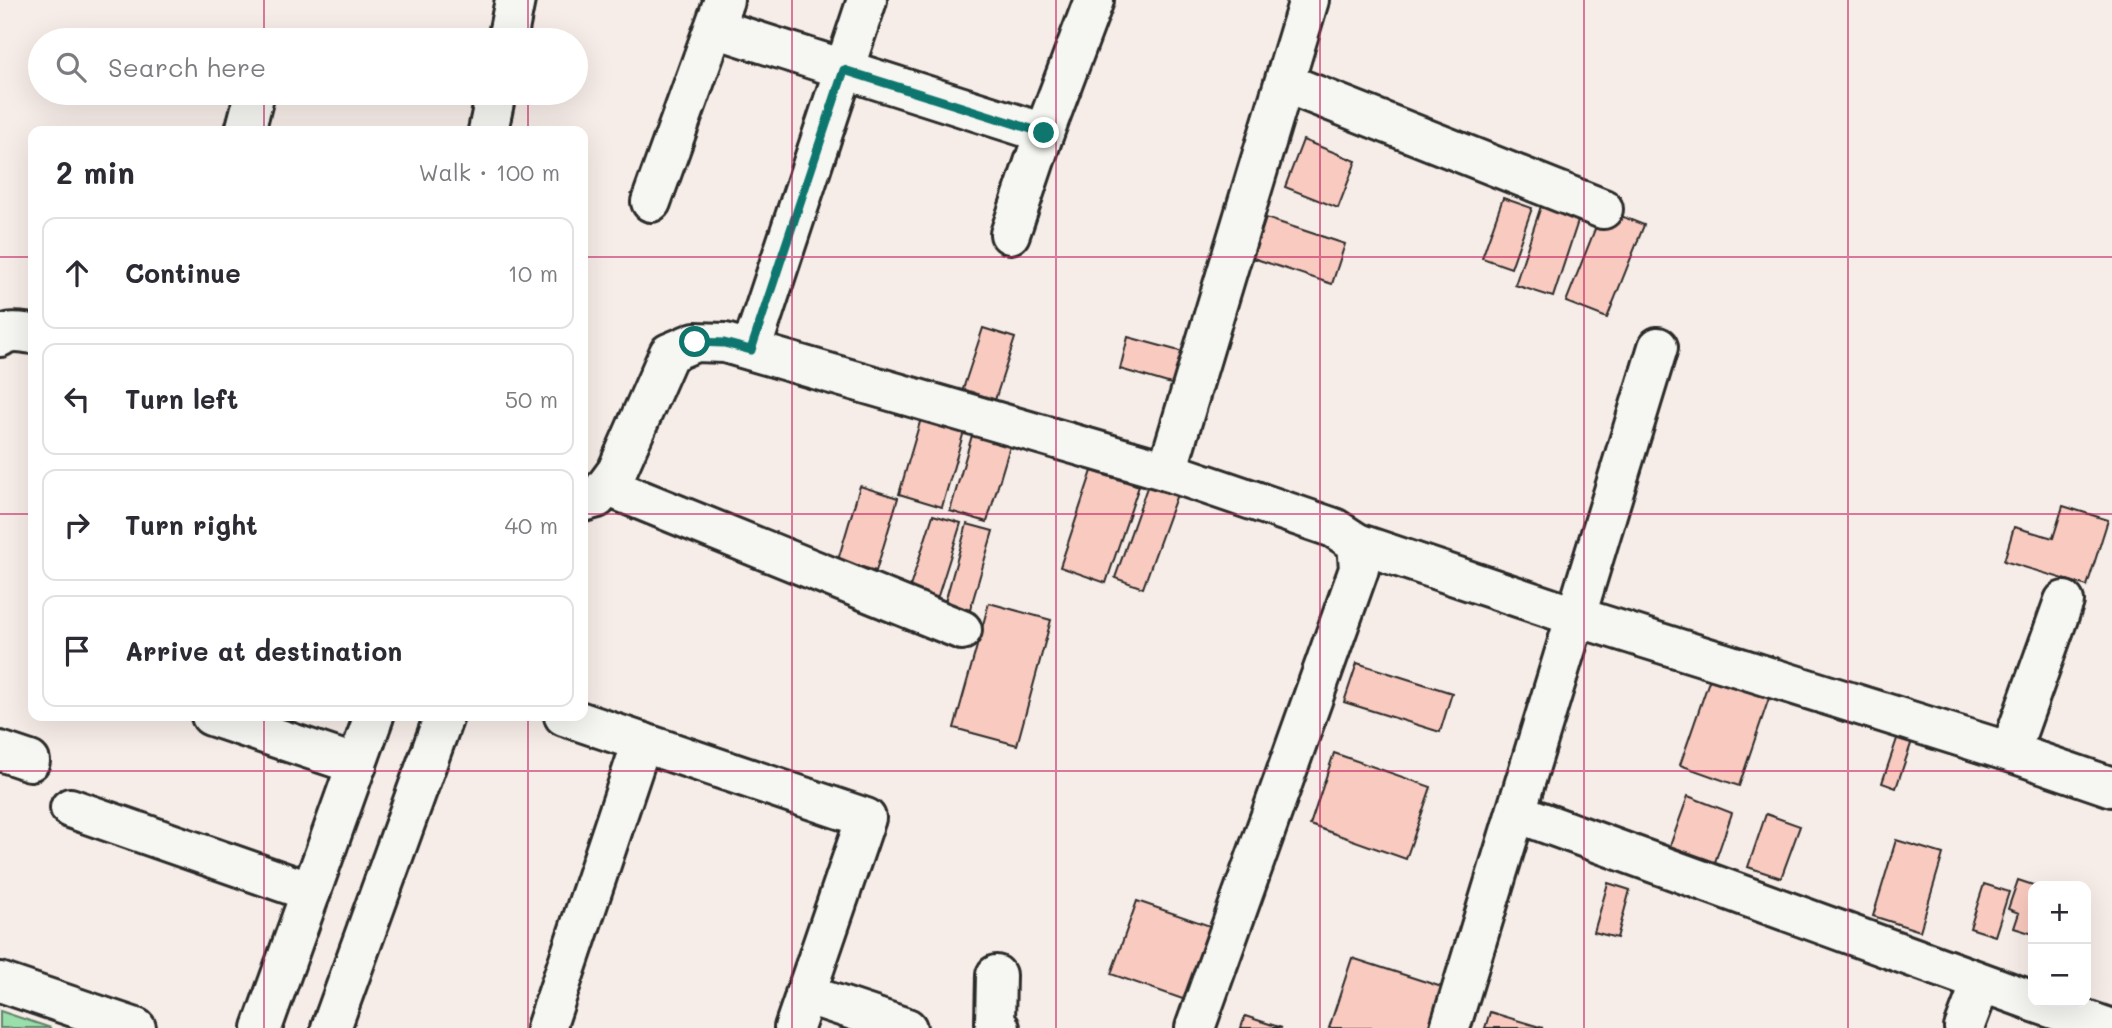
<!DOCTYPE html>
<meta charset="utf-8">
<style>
body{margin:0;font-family:Mali,sans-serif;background:#f7f7f7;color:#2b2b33}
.controls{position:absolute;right:21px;bottom:21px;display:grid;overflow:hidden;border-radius:14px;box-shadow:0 7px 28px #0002}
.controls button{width:63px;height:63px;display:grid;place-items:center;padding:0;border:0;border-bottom:2px solid #e1e1e2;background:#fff;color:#2b2b33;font:35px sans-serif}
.stop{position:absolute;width:21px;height:21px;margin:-16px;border:5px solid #0f766e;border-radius:50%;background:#fff}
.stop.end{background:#0f766e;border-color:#fff;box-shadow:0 2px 7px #0008}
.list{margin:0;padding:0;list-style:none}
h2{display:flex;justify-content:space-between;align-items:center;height:91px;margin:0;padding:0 28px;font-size:30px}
h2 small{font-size:23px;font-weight:400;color:#7c7c81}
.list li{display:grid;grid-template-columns:46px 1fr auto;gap:21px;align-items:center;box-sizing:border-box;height:112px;margin:0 14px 14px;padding:0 14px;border:2px solid #e1e1e2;border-radius:14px}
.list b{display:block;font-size:26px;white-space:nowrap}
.list em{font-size:23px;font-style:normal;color:#7c7c81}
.icon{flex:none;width:38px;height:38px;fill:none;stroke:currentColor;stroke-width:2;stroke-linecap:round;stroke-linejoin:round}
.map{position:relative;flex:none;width:2112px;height:1028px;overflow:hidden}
.search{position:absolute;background:#fff;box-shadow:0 7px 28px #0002;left:28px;top:28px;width:560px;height:77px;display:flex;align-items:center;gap:18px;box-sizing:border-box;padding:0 24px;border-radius:38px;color:#7c7c81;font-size:26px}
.panel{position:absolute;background:#fff;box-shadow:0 7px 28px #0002;left:28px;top:126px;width:560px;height:595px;border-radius:14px}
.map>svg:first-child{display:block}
.green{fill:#99deab;stroke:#62846b;stroke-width:2}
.building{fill:#f9cabf;stroke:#2b2b2b;stroke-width:2}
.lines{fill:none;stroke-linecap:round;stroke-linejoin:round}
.minor-casing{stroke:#2b2b2b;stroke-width:44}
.minor{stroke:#f6f6f2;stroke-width:38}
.route{stroke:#0f766e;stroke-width:9}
.grid{fill:none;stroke:#c2185b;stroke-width:2;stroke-opacity:0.55}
</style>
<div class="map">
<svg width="2112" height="1028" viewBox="0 0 2112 1028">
<rect width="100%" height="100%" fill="#f7ede8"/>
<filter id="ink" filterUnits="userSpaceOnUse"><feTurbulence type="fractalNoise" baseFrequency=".0143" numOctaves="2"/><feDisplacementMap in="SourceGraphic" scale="14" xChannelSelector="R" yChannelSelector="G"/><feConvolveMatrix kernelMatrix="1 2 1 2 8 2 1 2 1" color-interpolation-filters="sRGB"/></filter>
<g filter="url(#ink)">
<!-- green -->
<polygon class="green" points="0,1011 51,1028 0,1028"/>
<!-- building -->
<g class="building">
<polygon points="1303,140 1356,161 1338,208 1285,187"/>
<polygon points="1544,197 1582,209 1553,297 1515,285"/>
<polygon points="1503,198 1532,208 1511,268 1482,258"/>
<polygon points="1603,209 1644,225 1607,318 1566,302"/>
<polygon points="1266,218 1345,244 1332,284 1253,258"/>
<polygon points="983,328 1015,338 995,400 963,389"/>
<polygon points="1128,337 1194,355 1185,388 1120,369"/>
<polygon points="922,415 965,428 942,507 899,494"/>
<polygon points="973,432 1011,443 987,522 950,511"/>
<polygon points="1092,471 1139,486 1106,583 1060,567"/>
<polygon points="1151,476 1180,486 1143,588 1115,578"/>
<polygon points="860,486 898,498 876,571 838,560"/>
<polygon points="2063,506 2108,520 2087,586 2004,561 2014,527 2053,538"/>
<polygon points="933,515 961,523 937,599 909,590"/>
<polygon points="967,524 993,531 970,610 945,602"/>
<polygon points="989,603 1051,620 1017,745 954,728"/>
<polygon points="1357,663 1452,693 1440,732 1344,702"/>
<polygon points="1710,678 1769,698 1739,786 1680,765"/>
<polygon points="1898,736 1912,741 1896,788 1882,783"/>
<polygon points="1334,753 1431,787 1406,859 1310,825"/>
<polygon points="1688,796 1732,813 1715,862 1670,846"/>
<polygon points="1766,814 1800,826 1781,878 1748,867"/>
<polygon points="1896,840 1943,854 1920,931 1873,916"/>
<polygon points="2018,880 2036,886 2033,886 2033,934 2014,928 2019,913 2008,909"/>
<polygon points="1608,883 1630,890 1617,938 1594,932"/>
<polygon points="1984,884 2009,892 1995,936 1970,928"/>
<polygon points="1137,901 1219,929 1194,1003 1111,974"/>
<polygon points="1352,958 1451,990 1439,1028 1329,1028"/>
<polygon points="1490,1012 1543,1028 1485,1028"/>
<polygon points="1245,1016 1282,1028 1241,1028"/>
</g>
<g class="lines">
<!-- minor casing -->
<g class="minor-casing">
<g id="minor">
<polyline points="715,28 1044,133"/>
<polyline points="507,40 515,0"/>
<polyline points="1285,83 1603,209"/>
<polyline points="245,131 255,93"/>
<polyline points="488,131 496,93"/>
<polyline points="651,202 724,0"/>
<polyline points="1010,234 1044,133 1094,0"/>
<path d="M0,337C9,329 23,333 33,334"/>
<polyline points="751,350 867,0"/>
<polyline points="1167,471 1309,0"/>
<polyline points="606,486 962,630"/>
<polyline points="583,502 597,498 617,471 669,353 695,342 725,343 1167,471 1334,528 1357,543 1359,569 1195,1028"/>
<polyline points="1357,543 1577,617 2010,752 2112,787"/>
<polyline points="211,716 357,765"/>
<polyline points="564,716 866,818 794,1028"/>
<polyline points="0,751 30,761"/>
<polyline points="2010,752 2064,601"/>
<polyline points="70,808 311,892"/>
<polyline points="1517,813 2033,1001"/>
<polyline points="996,975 995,1023 1000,1028"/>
<polyline points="0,982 136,1028"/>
<polyline points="805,994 907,1028"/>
<polyline points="2034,1002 2109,1028"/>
<polyline points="262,1028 374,716"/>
<polyline points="331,1028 444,716"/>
<polyline points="546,1028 642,742"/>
<polyline points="1450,1028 1658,347"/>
<polyline points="1964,1028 1981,983"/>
</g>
</g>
<!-- minor -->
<use href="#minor" class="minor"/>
</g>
</g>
<g class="lines" filter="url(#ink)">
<!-- route -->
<polyline class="route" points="695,342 724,343 751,350 844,70 1044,133"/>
</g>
<!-- grid -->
<path class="grid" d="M264,0V40M528,0V40M792,0V1028M1056,0V1028M1320,0V1028M1584,0V1028M1848,0V1028M264,93V131M528,93V131M0,257H33M583,257H2112M0,514H33M583,514H2112M264,716V1028M528,716V1028M0,771H2112"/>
</svg>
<div class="controls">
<button>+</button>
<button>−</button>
</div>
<div class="stop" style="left:695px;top:342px"></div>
<div class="stop end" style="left:1044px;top:133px"></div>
<div class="search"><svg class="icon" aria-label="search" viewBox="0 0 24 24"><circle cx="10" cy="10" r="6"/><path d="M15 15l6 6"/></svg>Search here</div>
<section class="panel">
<h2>2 min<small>Walk · 100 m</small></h2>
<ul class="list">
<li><svg class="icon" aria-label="ahead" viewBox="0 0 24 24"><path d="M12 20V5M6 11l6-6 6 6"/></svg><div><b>Continue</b></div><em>10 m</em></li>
<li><svg class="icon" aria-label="left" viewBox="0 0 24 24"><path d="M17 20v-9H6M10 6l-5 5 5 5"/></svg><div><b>Turn left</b></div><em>50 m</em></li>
<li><svg class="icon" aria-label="right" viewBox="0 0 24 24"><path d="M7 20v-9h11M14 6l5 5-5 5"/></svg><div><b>Turn right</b></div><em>40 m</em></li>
<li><svg class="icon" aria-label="arrive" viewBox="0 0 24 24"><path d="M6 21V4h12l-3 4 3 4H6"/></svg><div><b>Arrive at destination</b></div></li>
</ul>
</section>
</div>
